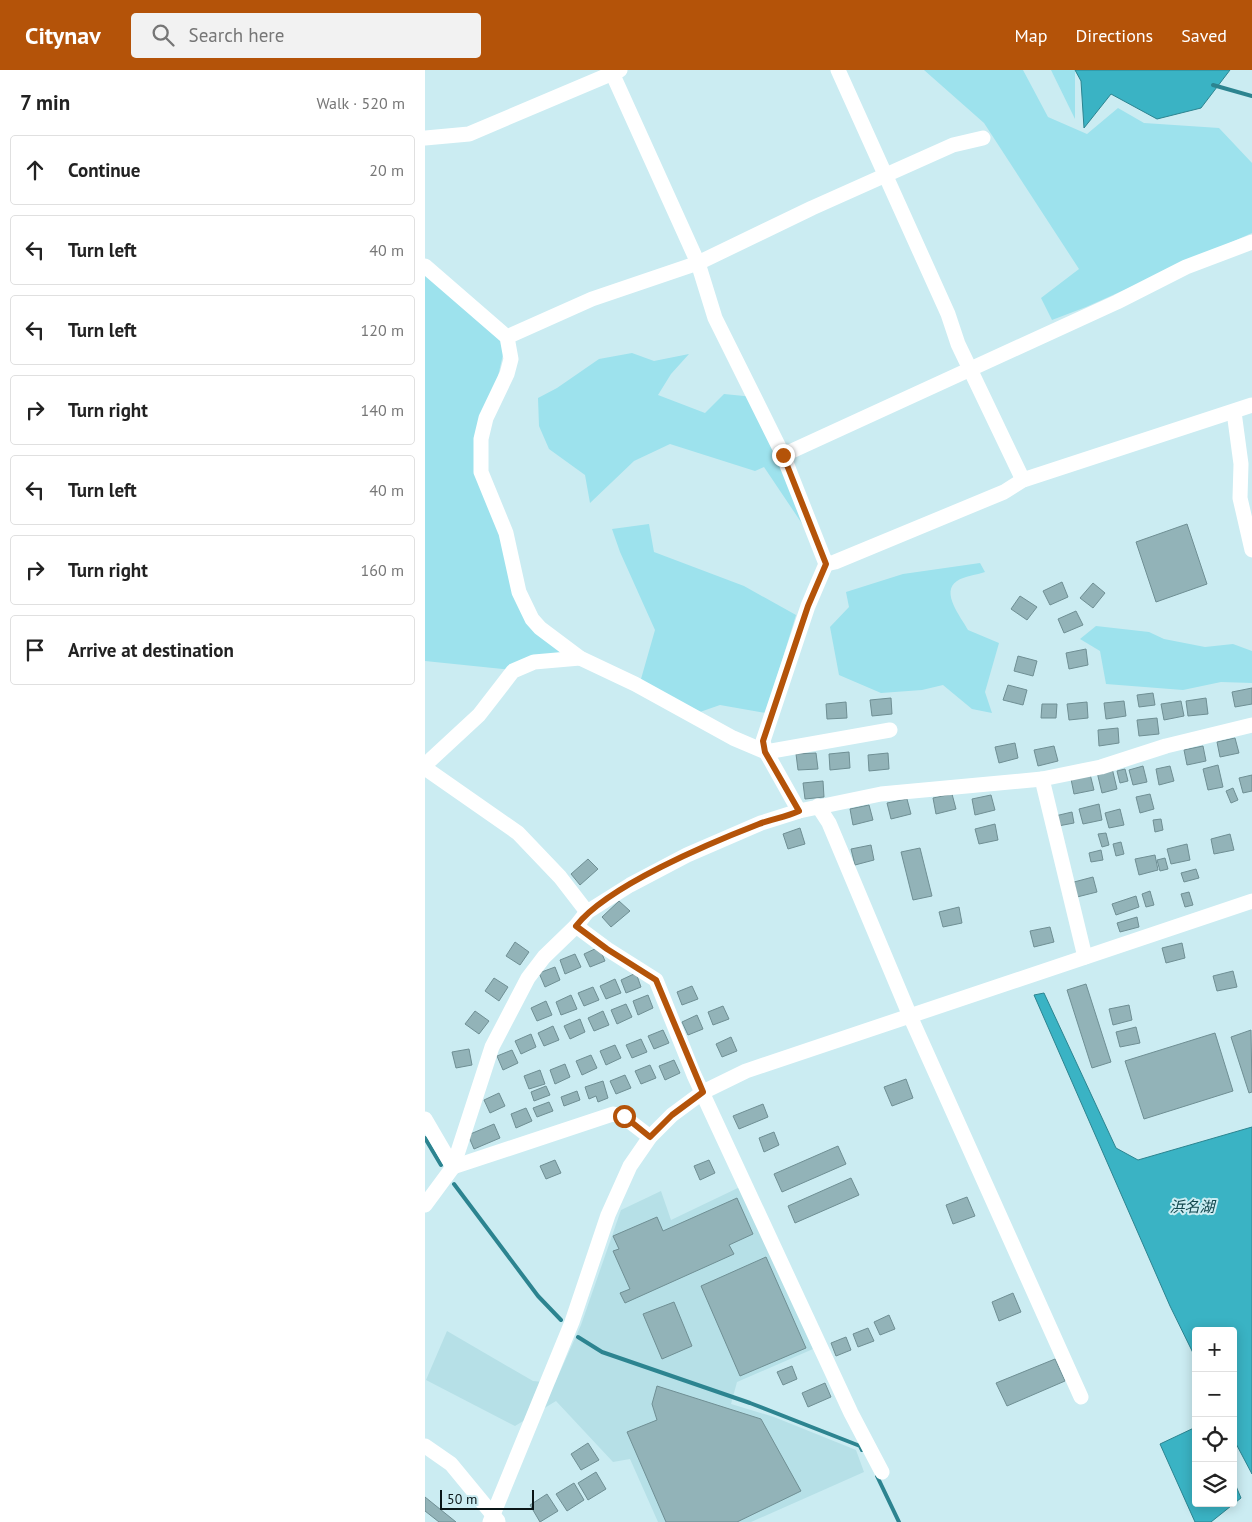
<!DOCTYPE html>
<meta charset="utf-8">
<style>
body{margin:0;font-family:"PT Sans","Noto Sans JP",sans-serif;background:#f2f2f2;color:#222}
.controls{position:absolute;right:15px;bottom:15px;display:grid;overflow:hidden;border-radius:5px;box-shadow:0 2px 12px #0003}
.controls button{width:45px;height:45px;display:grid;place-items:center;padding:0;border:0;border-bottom:1px solid #e0e0e0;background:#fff;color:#222;font:25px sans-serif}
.scale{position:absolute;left:15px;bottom:12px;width:94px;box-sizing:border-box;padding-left:5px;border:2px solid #0a1618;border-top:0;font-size:14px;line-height:18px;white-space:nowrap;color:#0a1618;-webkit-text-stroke:4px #cbecf2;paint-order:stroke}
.stop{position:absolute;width:15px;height:15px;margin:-11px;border:4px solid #b45309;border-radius:50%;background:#fff}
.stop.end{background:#b45309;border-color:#fff;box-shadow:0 1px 5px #0008}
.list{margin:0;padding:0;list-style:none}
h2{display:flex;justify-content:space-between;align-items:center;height:65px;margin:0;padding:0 20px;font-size:21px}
h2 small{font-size:16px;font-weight:400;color:#767676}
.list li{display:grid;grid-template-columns:32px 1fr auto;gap:15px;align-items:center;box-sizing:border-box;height:70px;margin:0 10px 10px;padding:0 10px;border:1px solid #e0e0e0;border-radius:5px}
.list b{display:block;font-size:19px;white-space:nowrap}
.list em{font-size:16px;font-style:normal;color:#767676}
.icon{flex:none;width:28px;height:28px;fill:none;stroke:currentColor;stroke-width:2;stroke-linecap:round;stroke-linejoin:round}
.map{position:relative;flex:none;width:827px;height:1452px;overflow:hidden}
header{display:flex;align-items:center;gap:30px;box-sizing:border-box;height:70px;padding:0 25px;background:#b45309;color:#fff}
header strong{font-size:24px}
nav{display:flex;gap:28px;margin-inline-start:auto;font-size:18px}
.search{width:350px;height:45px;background:#f2f2f2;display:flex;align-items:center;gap:12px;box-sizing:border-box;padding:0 18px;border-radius:5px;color:#767676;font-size:19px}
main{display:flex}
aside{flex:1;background:#fff}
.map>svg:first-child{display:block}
.built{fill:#b6e0e7}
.green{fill:#9de2ed}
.water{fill:#3ab3c4;stroke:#2c8490}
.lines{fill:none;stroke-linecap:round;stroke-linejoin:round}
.stream{stroke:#2c8490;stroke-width:4}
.building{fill:#92b3b8;stroke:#6f8f94}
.minor{stroke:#fff;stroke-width:15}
.route{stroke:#b45309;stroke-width:6}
.labels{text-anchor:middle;stroke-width:4;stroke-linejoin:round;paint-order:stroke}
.water-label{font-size:15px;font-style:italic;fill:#10454c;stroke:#cbecf2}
</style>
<header>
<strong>Citynav</strong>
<div class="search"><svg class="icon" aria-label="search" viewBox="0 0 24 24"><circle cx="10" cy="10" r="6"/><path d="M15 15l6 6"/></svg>Search here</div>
<nav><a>Map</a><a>Directions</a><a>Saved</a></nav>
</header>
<main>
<aside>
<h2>7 min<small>Walk · 520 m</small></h2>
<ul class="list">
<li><svg class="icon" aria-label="ahead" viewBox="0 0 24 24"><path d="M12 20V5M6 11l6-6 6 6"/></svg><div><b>Continue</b></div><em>20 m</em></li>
<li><svg class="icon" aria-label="left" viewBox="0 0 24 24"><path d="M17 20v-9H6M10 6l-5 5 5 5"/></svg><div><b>Turn left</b></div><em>40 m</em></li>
<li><svg class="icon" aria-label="left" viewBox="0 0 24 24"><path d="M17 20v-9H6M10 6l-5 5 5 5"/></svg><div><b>Turn left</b></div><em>120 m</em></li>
<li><svg class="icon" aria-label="right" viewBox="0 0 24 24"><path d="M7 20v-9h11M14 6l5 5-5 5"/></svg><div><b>Turn right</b></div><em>140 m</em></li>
<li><svg class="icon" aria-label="left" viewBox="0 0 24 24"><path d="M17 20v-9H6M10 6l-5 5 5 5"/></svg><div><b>Turn left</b></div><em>40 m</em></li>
<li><svg class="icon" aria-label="right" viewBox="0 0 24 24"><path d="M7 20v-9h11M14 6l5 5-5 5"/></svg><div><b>Turn right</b></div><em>160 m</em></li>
<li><svg class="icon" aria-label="arrive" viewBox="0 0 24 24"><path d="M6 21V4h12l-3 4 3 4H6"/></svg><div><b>Arrive at destination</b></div></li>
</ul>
</aside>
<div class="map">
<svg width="827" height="1452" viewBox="0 0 827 1452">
<rect width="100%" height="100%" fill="#cbecf2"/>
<!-- built -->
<polygon class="built" points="317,1116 388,1279 312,1312 306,1334 349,1347 431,1380 439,1402 326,1452 233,1452 205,1389 188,1392 131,1331 90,1356 1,1310 22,1261 108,1311 130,1313 156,1255 196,1140 236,1121 246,1150"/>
<!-- green -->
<g class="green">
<polygon points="499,0 598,0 623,47 662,64 693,38 719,53 794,58 827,93 827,163 661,237 627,250 616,228 654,199 559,53"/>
<polygon points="626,0 650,0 650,49"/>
<polygon points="0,202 82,267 55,385 103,540 140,589 87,600 0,591"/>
<polygon points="207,283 229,291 264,284 246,304 233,325 280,343 299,324 329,327 388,470 339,397 330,401 245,374 209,391 165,433 160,405 124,379 114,356 113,328 132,318 174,289"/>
<polygon points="224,454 229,482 319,516 371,545 341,643 295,635 272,643 214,616 230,560 195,482 187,459"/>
<path d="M555,493L560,502C552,505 539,506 532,511C515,522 536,547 543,560L574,573L560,622L567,643L547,639L518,615L497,620L456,623L414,605L405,557L424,537L421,522L478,504Z"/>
<polygon points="671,556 724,562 739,569 780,577 808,574 827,581 827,613 796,612 758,620 681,614 675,581 655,569"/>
</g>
<!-- water -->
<g class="water">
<polygon points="650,0 805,0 776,38 732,49 686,24 659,58 656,11"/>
<polygon points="619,923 691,1078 713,1090 827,1057 827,1404 808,1368 808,1261 771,1261 771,1289 745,1236 609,925"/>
<polygon points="771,1357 771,1433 808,1433 808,1409 816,1428 786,1452 770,1452 735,1374"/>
</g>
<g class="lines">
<!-- stream -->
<g class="stream">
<polyline points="788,15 827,26"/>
<polyline points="0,1068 16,1095"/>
<polyline points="29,1114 113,1226 136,1250"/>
<polyline points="153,1267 177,1282 325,1333 435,1376 437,1380"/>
<polyline points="452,1406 474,1452"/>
</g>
</g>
<!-- building -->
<g class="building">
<polygon points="762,454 782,514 731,532 711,472"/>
<polygon points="637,512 643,527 625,535 618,521"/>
<polygon points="668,513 680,523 668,538 655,528"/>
<polygon points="595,526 612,537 602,550 586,539"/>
<polygon points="651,541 658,555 639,563 633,549"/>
<polygon points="661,579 663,595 644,599 641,583"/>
<polygon points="593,586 612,591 608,606 589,601"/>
<polygon points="583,615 602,620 598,635 578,630"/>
<polygon points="827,618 827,634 810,637 807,622"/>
<polygon points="728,623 730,635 714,637 712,625"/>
<polygon points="466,628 467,644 447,646 445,630"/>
<polygon points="781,628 783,644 763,646 761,631"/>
<polygon points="699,631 701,646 681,649 679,633"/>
<polygon points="756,631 759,646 739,650 736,634"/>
<polygon points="421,632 422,648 402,649 401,634"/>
<polygon points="662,632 663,648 644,650 642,634"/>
<polygon points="617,634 632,634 631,648 616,648"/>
<polygon points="732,648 734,664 714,666 712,650"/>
<polygon points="693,658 694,673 674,676 673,660"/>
<polygon points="810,668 814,683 795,687 792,672"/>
<polygon points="590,673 593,688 574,693 570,677"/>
<polygon points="629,676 633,691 613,696 609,680"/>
<polygon points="778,676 781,691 762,695 759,680"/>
<polygon points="424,682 425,698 405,700 404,684"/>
<polygon points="391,683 393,699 373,700 371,684"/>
<polygon points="463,683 464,699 444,701 443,685"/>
<polygon points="793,695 798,717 783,720 778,699"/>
<polygon points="718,696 722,712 708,715 704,700"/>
<polygon points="745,696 749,711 734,715 731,699"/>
<polygon points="687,698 692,719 677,723 672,702"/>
<polygon points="700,699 703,711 695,713 692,701"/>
<polygon points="665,704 669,720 649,724 646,709"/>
<polygon points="827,705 827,721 818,723 814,708"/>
<polygon points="398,711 399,727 380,729 378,713"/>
<polygon points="808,718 813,730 806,733 801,721"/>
<polygon points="527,724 531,739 511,744 508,728"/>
<polygon points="725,724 729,739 715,743 711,727"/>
<polygon points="566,725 570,740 550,745 547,729"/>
<polygon points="482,729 486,744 466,749 462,733"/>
<polygon points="674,734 677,750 658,754 654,739"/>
<polygon points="444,735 448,750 428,755 425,739"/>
<polygon points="695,739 699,755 684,758 680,743"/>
<polygon points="647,742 649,753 633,756 630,746"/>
<polygon points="736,749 738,760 730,762 728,750"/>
<polygon points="570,754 573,770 554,774 550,759"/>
<polygon points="375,758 380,774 363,779 358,764"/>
<polygon points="681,763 684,775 677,777 673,764"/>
<polygon points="805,764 809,780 789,784 786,769"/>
<polygon points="696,772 699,784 691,786 688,774"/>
<polygon points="762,774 765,790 746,794 742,779"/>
<polygon points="446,775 449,790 430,795 426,779"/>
<polygon points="495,778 507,826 488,830 476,782"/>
<polygon points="676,780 678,790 666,792 664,783"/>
<polygon points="730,785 733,800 714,805 710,789"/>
<polygon points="740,788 743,799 735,801 732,790"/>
<polygon points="163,789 173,799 155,815 146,804"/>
<polygon points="771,799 774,808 759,812 756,803"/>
<polygon points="668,807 672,822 652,827 649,812"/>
<polygon points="725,821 729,835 721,837 717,824"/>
<polygon points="764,822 768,835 760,837 756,824"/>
<polygon points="711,826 714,837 691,845 687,834"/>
<polygon points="194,831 205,841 186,857 177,847"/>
<polygon points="534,837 537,853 518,857 514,842"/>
<polygon points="712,847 714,857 695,862 692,853"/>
<polygon points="625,857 629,872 609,877 605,861"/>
<polygon points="90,872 104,882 95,895 81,886"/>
<polygon points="757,873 760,888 741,893 737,878"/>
<polygon points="174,877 180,891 165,897 159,884"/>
<polygon points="150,884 156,897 140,904 135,890"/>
<polygon points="130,897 135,910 120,917 114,903"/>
<polygon points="808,901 812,917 792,921 788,906"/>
<polygon points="211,903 216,917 201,923 196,910"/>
<polygon points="69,908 83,917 74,931 60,921"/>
<polygon points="190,909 196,923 181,929 175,916"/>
<polygon points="661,914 686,992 667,998 642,920"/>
<polygon points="267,916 273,929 257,935 252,922"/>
<polygon points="168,917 174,930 159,936 153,923"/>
<polygon points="146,925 152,939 136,945 131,932"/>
<polygon points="223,925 228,938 213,945 208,931"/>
<polygon points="121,931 127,945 112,951 106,938"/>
<polygon points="201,934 207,947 192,954 186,940"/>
<polygon points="704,935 707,950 688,955 684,939"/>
<polygon points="298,936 304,949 288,955 283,942"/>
<polygon points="50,941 64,951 54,964 40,954"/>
<polygon points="178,941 184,955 169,961 163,948"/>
<polygon points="272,945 278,959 263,965 257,952"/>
<polygon points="155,949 160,962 145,969 139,956"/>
<polygon points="128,956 134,970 119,976 113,963"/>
<polygon points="711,957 715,973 695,977 691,962"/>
<polygon points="238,960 244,973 229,979 223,966"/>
<polygon points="826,960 827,1022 824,1023 806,967"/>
<polygon points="790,963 808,1021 719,1049 700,991"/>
<polygon points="106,964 111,977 96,984 90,971"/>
<polygon points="306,967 312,981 297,987 291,974"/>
<polygon points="216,969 222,982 207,988 201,975"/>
<polygon points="190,975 196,988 181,995 175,981"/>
<polygon points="44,979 47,995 31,998 27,982"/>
<polygon points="87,980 93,993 78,1000 72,986"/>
<polygon points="166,985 172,998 157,1005 151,991"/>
<polygon points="249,990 255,1003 240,1010 234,996"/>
<polygon points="140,994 145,1007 130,1014 125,1000"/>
<polygon points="225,995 231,1008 216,1014 210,1001"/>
<polygon points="115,1000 120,1014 104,1019 99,1006"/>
<polygon points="200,1005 206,1018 191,1024 185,1011"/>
<polygon points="481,1009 488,1028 467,1036 459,1017"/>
<polygon points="178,1011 183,1028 173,1032 171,1026 164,1029 160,1017"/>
<polygon points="121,1016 125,1025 109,1031 106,1022"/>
<polygon points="152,1021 155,1030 139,1036 136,1027"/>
<polygon points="74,1023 80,1036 65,1043 59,1030"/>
<polygon points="124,1032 128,1041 112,1047 108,1038"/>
<polygon points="338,1034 343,1047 314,1059 308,1046"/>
<polygon points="101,1038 107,1051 91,1058 86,1044"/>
<polygon points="69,1054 75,1068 49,1079 43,1065"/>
<polygon points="349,1062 354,1075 339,1082 334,1068"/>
<polygon points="413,1076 421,1094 357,1122 349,1104"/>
<polygon points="130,1090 136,1103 121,1109 115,1096"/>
<polygon points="284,1090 290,1103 275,1110 269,1096"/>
<polygon points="426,1108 434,1125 370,1153 363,1136"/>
<polygon points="542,1127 550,1146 528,1154 521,1135"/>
<polygon points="312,1128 328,1164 304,1175 309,1184 200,1233 195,1223 205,1219 188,1181 194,1179 188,1166 232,1147 238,1161"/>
<polygon points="341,1187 381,1278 315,1306 276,1216"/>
<polygon points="588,1223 596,1242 574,1251 567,1232"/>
<polygon points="249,1232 267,1276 237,1289 218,1244"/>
<polygon points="464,1245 470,1259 455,1265 449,1252"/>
<polygon points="443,1258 449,1271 433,1277 428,1264"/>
<polygon points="421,1267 426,1280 411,1286 406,1273"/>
<polygon points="630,1289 640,1311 582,1336 571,1313"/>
<polygon points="367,1296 372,1309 358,1315 352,1302"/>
<polygon points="400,1313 406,1327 383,1337 377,1323"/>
<polygon points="232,1316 336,1349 376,1421 312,1452 241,1452 202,1362 232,1350 227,1334"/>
<polygon points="163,1373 174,1390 156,1400 146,1384"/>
<polygon points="171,1402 181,1419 163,1430 153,1413"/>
<polygon points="149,1413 159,1430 142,1441 131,1424"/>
<polygon points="122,1424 133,1441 115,1452 105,1435"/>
<polygon points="0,1427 31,1452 14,1452 0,1441"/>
</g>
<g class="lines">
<!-- minor -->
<g class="minor">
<polyline points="413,0 523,244 533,274 598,410"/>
<polyline points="188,5 273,193 290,248 358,385 401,494 410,492 579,422 598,410 827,335"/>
<polyline points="0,68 44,64 195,0"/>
<polyline points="0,196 82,267 86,289 82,304 61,348 56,369 56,402 81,463 94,522 107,549 115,558 155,588 210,614 308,668 341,682 465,660"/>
<polyline points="82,267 167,229 273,193 387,138 528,75 558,68"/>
<polyline points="809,342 816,394 815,428 827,480"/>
<polyline points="358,385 692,232 761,197 827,172"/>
<polyline points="0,695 54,645 88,601 109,592 155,588"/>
<polyline points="0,698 93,763 135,807 162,842"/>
<polyline points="617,709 660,887"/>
<polyline points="393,736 404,753 485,946 656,1327"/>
<polyline points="374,741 341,682 338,671 383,536 401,494"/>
<polyline points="151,856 182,879 231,910 269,1005 426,1343 457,1402"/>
<polyline points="0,1049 28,1097"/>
<polyline points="28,1097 188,1044 199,1047 225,1067"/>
<polyline points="0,1135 28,1097 67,977 103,908 119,887 151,856 162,842 205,815 262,785 336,753 374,741 456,724 617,709 676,697 741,676 827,655"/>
<polyline points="0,1376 26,1394 73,1451"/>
<polyline points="65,1452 147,1252 183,1145 205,1096 225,1067 247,1045 278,1022 321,1001 827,831"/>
</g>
</g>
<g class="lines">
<!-- route -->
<path class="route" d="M199,1046L225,1067L247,1045L278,1022L231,910L182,879L151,856C182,816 285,773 334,754C347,749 361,747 374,741L340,682L338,671L383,536L401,494L358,385"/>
</g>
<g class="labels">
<!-- water labels -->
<g class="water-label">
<text x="767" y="1142">浜名湖</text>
</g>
</g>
</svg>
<div class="controls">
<button>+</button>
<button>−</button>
<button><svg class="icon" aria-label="locate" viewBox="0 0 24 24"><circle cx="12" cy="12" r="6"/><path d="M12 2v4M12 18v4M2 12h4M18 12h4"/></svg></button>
<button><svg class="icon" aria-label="layers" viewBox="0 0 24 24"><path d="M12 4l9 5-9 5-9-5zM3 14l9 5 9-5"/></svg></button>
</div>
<div class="scale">50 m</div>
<div class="stop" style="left:199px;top:1046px"></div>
<div class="stop end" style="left:358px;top:385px"></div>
</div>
</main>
